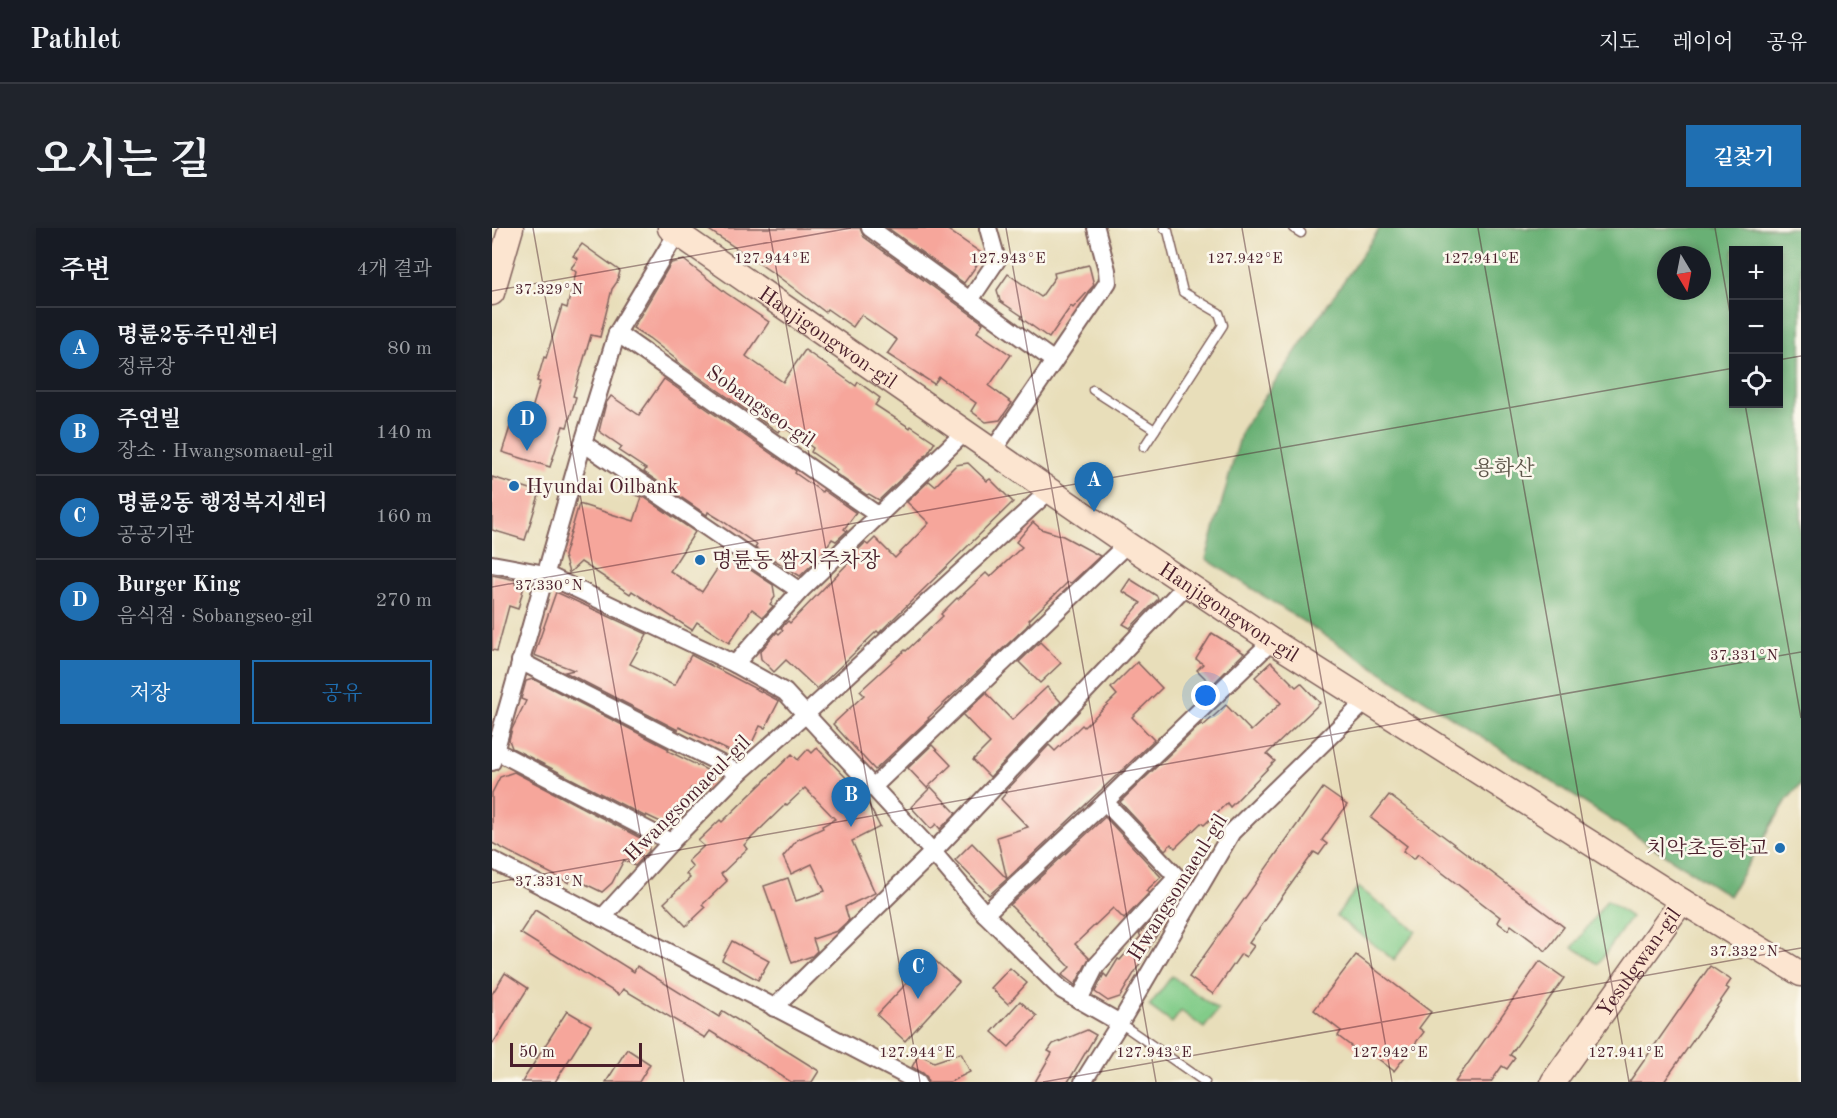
<!DOCTYPE html>
<html lang="ko">
<meta charset="utf-8">
<style>
body{margin:0;font-family:"Old Standard TT","Noto Serif KR",serif;background:#20242c;color:#f1f3f6}
.controls{position:absolute;right:18px;top:18px;display:grid;overflow:hidden;border-radius:0px;box-shadow:0 3px 9px #0003}
.controls button{width:54px;height:54px;display:grid;place-items:center;padding:0;border:0;border-bottom:2px solid #363941;background:#171b24;color:#f1f3f6;font:30px sans-serif}
.compass{position:absolute;left:1165px;top:18px;width:54px;height:54px;border-radius:50%;background:#171b24;box-shadow:0 3px 9px #0003;rotate:170deg}
.scale{position:absolute;left:18px;bottom:15px;width:132px;box-sizing:border-box;padding-left:6px;border:3px solid #4a1f2b;border-top:0;font-size:16px;line-height:21px;white-space:nowrap;color:#4a1f2b;-webkit-text-stroke:4px #fbf7ec;paint-order:stroke}
.you{position:absolute;left:714px;top:468px;width:21px;height:21px;margin:-15px;border:4px solid #fff;border-radius:50%;background:#1a73e8;box-shadow:0 0 0 9px #1a73e833}
.badge{display:grid;place-items:center;width:39px;height:39px;border-radius:50%;background:#1f6fb2;color:#fff;font-size:20px;font-weight:700}
.pin{position:absolute;translate:-50% -50px;filter:drop-shadow(0 2px 3px #0008)}
.pin::after{content:'';position:absolute;top:32px;width:21px;height:18px;background:inherit;clip-path:polygon(0 0,100% 0,50% 100%)}
.list{margin:0;padding:0;list-style:none}
h2{display:flex;justify-content:space-between;align-items:center;height:78px;margin:0;padding:0 24px;font-size:26px}
h2 small{font-size:20px;font-weight:400;color:#9ea1a6}
.list li{display:grid;grid-template-columns:39px 1fr auto;gap:18px;align-items:center;box-sizing:border-box;height:84px;padding:0 24px;border-top:2px solid #363941}
.list b{display:block;font-size:22px;white-space:nowrap}
.list p{margin:0;font-size:20px;white-space:nowrap;color:#9ea1a6}
.list em{font-size:20px;font-style:normal;color:#9ea1a6}
.actions{display:flex;gap:12px;padding:18px 24px}
.actions a{flex:1;padding:14px 0;border:2px solid #1f6fb2;border-radius:0px;text-align:center;font-size:21px;color:#1f6fb2}
.actions .main{background:#1f6fb2;color:#fff}
.icon{flex:none;width:33px;height:33px;fill:none;stroke:currentColor;stroke-width:2;stroke-linecap:round;stroke-linejoin:round}
.map{position:relative;flex:none;width:1309px;height:854px;overflow:hidden;border-radius:0px}
header{display:flex;align-items:center;gap:36px;box-sizing:border-box;height:84px;padding:0 30px;background:#171b24;border-bottom:2px solid #363941}
header strong{font-size:28px}
nav{display:flex;gap:33px;margin-inline-start:auto;font-size:21px}
.intro{display:flex;align-items:center;justify-content:space-between;box-sizing:border-box;height:144px;padding:0 36px}
h1{margin:0;font-size:42px}
.button{padding:15px 27px;border-radius:0px;background:#1f6fb2;color:#fff;font-size:21px;font-weight:700}
main{display:flex;gap:36px;padding:0 36px}
aside{flex:1;background:#171b24;border-radius:0px;box-shadow:0 3px 9px #0003}
.map>svg:first-child{display:block}
.green{fill:#82cc89;stroke:#66765a;stroke-width:1.5}
.forest{fill:#69b075;stroke:#5a6850;stroke-width:1.5;fill-rule:evenodd}
.building{fill:#f6a69b}
.lines{fill:none;stroke-linecap:round;stroke-linejoin:round}
.lane-casing{stroke:#81625d;stroke-width:11}
.street-casing{stroke:#81625d;stroke-width:20}
.secondary-casing{stroke:#81625d;stroke-width:27}
.lane{stroke:#fff;stroke-width:8}
.street{stroke:#fff;stroke-width:16}
.secondary{stroke:#fce5d0;stroke-width:24}
.ticks{fill:none;stroke:#4a1f2b;stroke-width:1.5;stroke-opacity:0.45}
.poi-dot{fill:#1f6fb2;stroke:#fbf7ec;stroke-width:2}
.labels{text-anchor:middle;stroke-width:5;stroke-linejoin:round;paint-order:stroke}
.street-label{font-size:21px;fill:#4a1f2b;stroke:#fbf7ec}
.park-label{font-size:21px;fill:#5b5347;stroke:#fbf7ec}
.poi-label{font-size:21px;fill:#4a1f2b;stroke:#fbf7ec;text-anchor:start}
.ticks-label{font-size:15px;text-anchor:middle;fill:#4a1f2b;stroke:#fbf7ec;stroke-width:5;stroke-linejoin:round;paint-order:stroke}
</style>
<header>
<strong>Pathlet</strong>
<nav><a>지도</a><a>레이어</a><a>공유</a></nav>
</header>
<div class="intro"><h1>오시는 길</h1><a class="button">길찾기</a></div>
<main>
<aside>
<h2>주변<small>4개 결과</small></h2>
<ul class="list">
<li><span class="badge">A</span><div><b>명륜2동주민센터</b><p>정류장</p></div><em>80 m</em></li>
<li><span class="badge">B</span><div><b>주연빌</b><p>장소 · Hwangsomaeul-gil</p></div><em>140 m</em></li>
<li><span class="badge">C</span><div><b>명륜2동 행정복지센터</b><p>공공기관</p></div><em>160 m</em></li>
<li><span class="badge">D</span><div><b>Burger King</b><p>음식점 · Sobangseo-gil</p></div><em>270 m</em></li>
</ul>
<div class="actions"><a class="main">저장</a><a>공유</a></div>
</aside>
<div class="map">
<svg width="1309" height="854" viewBox="0 0 1309 854">
<rect width="100%" height="100%" fill="#fbf7ec"/>
<filter id="ink" filterUnits="userSpaceOnUse"><feTurbulence type="fractalNoise" baseFrequency=".0167" numOctaves="2"/><feDisplacementMap in="SourceGraphic" scale="12" xChannelSelector="R" yChannelSelector="G"/><feConvolveMatrix kernelMatrix="1 2 1 2 8 2 1 2 1" color-interpolation-filters="sRGB"/></filter>
<filter id="wash" filterUnits="userSpaceOnUse"><feTurbulence type="fractalNoise" baseFrequency=".008" numOctaves="4" result="noise"/><feDisplacementMap in="SourceGraphic" scale="24" xChannelSelector="R" yChannelSelector="G"/><feGaussianBlur stdDeviation="1.35" result="paint"/><feColorMatrix in="noise" values="0 0 0 0 0 0 0 0 0 0 0 0 0 0 0 0 0 1.4 0 .05"/><feComposite in="paint" operator="in"/></filter>
<g filter="url(#wash)">
<rect width="100%" height="100%" fill="#e8deba"/>
<!-- green -->
<g class="green">
<polygon points="866,659 924,703 902,732 844,688"/>
<polygon points="1115,672 1139,689 1106,736 1081,719"/>
<polygon points="680,748 726,782 712,800 689,783 680,795 657,778"/>
</g>
<!-- forest -->
<path class="forest" d="M888,0H1309V556L1295,572L1237,668L714,331L750,202ZM1242,22H1286V176H1242ZM1174,27H1210V63H1174Z"/>
<g id="blocks">
<!-- building -->
<g class="building">
<polygon points="214,0 368,0 372,9 491,95 485,104 519,127 497,158 520,175 508,192 494,194 479,183 484,175 447,149 442,156 395,126 405,112 369,87 361,99 335,81 333,84 284,47"/>
<polygon points="396,0 453,0 492,27 472,55"/>
<polygon points="90,16 128,43 125,54 120,61 108,109 99,107 81,168 84,169 75,199 71,198 58,239 10,224 19,196 34,201 48,154 45,153 52,129 54,130 70,78 75,80 84,44 79,40 86,31 81,28"/>
<polygon points="192,32 234,65 277,94 254,128 255,129 291,154 313,122 364,158 366,154 388,170 383,177 418,200 419,198 443,214 436,225 387,272 377,266 375,267 343,245 345,242 319,224 321,220 290,198 286,204 184,133 185,132 157,110 141,100 179,35"/>
<polygon points="597,37 602,57 581,80 579,78 557,110 529,90 530,88 508,73 505,62 516,46 549,69 563,49 562,45"/>
<polygon points="172,151 304,243 303,245 330,264 331,262 364,285 352,301 355,303 344,313 340,311 326,331 308,348 263,320 265,317 229,292 216,284 215,287 152,244 154,241 127,223 130,219 107,203 114,175 119,168 147,187"/>
<polygon points="476,235 495,253 498,251 521,274 398,394 387,405 385,403 325,461 294,432 282,444 269,431 268,424 285,404 287,406 291,402 289,400 296,393 298,395 364,327 362,326 373,315 376,317 383,310 403,330 437,295 415,274 437,253 443,258 464,237"/>
<polygon points="0,249 48,264 33,312 0,302"/>
<polygon points="140,261 203,304 178,343 210,364 233,329 249,340 251,337 281,357 283,369 278,376 281,378 271,389 260,381 237,415 205,394 200,402 140,363 138,366 89,334 77,345 72,328 87,276 142,293 150,269 137,265"/>
<polygon points="541,294 549,301 571,308 608,328 579,355 576,354 537,392 538,394 534,399 436,490 437,491 383,542 341,496 372,467 368,463 413,422 414,423 451,388 449,386 465,370 466,371 494,345 498,349 530,319 524,314"/>
<polygon points="0,347 24,352 23,356 32,358 26,381 17,378 5,423 0,422"/>
<polygon points="638,351 665,368 666,371 638,400 631,396 649,375 630,363"/>
<polygon points="64,364 155,406 138,436 181,457 183,457 199,427 287,473 273,500 268,498 256,523 250,529 187,499 186,502 73,444 82,442 42,427"/>
<polygon points="720,405 752,425 720,457 705,442 711,436 704,431"/>
<polygon points="548,414 569,435 548,455 527,434"/>
<polygon points="645,434 670,460 640,489 662,512 515,651 505,609 536,599 509,571 514,565 513,564 557,517 563,523 590,497 592,499 625,467 619,460"/>
<polygon points="779,434 804,459 809,455 828,475 775,526 783,533 738,579 735,575 712,597 709,595 683,620 679,616 673,622 628,574 709,496 711,498 734,477 759,503 789,475 763,449"/>
<polygon points="41,451 177,521 176,523 219,544 221,552 218,559 209,565 199,560 179,599 154,587 154,589 20,520 17,512 20,501 34,473 29,471 34,453"/>
<polygon points="555,459 569,474 498,549 481,532 498,515 471,487 494,465 520,492"/>
<polygon points="440,517 459,537 435,560 416,540"/>
<polygon points="325,520 373,569 388,599 360,613 383,665 353,679 357,692 345,703 321,711 325,723 320,728 300,735 283,683 281,683 272,658 296,650 304,673 333,663 320,636 299,646 291,629 305,612 331,600 330,598 343,591 313,560 295,577 294,576 252,617 255,621 229,646 235,653 210,677 213,680 194,698 172,675 198,650 194,646 201,639 196,633 212,618 206,613 228,592 230,594 300,526 306,532 316,521 320,525"/>
<polygon points="22,544 156,614 157,623 143,638 132,632 120,655 110,664 79,649 77,655 0,615 0,565 8,549"/>
<polygon points="439,559 464,585 448,601 444,596 439,601 419,579"/>
<polygon points="831,560 855,577 830,612 835,616 827,627 822,624 757,715 762,718 754,729 749,726 721,766 697,749"/>
<polygon points="897,567 1072,699 1054,723 1019,697 1016,702 1005,694 1008,689 926,626 922,631 911,623 915,618 879,590"/>
<polygon points="613,589 669,649 654,663 657,665 632,691 621,680 583,716 597,730 583,757 570,747 578,739 518,677"/>
<polygon points="480,615 515,651 497,667 463,632"/>
<polygon points="675,676 681,680 628,769 616,773 603,764 612,746 615,749 626,731 628,732 649,708 647,706"/>
<polygon points="43,682 142,744 145,738 227,789 231,783 327,843 320,854 299,854 218,803 213,810 131,761 127,767 28,705"/>
<polygon points="240,713 277,733 266,752 230,732"/>
<polygon points="864,727 939,784 927,800 932,804 902,843 876,823 872,828 846,808 849,803 822,782"/>
<polygon points="439,729 467,754 413,813 385,787"/>
<polygon points="1048,733 1072,750 1018,827 1023,830 1015,841 1010,838 999,854 963,854"/>
<polygon points="1218,738 1239,752 1234,759 1237,761 1172,854 1137,854"/>
<polygon points="518,740 535,755 516,776 499,760"/>
<polygon points="13,745 36,760 0,817 0,766"/>
<polygon points="528,773 545,788 517,819 500,804"/>
<polygon points="75,783 99,797 63,854 30,854"/>
<polygon points="595,802 604,807 576,854 543,854 560,825 556,823 561,816"/>
<polygon points="135,821 158,836 147,854 114,854"/>
<polygon points="469,825 478,844 458,854 436,854 435,849 431,845 420,839 427,826 442,834"/>
</g>
</g>
</g>
<g filter="url(#ink)">
<use href="#blocks" fill-opacity="0" stroke="#81625d" stroke-width="1.5"/>
<g class="lines">
<!-- lane casing -->
<g class="lane-casing">
<g id="lane">
<polyline points="801,0 809,5"/>
<polyline points="601,162 663,202"/>
<polyline points="652,219 731,97 727,85 691,64 676,3 672,0"/>
<polyline points="628,795 713,854"/>
</g>
</g>
<!-- street casing -->
<g class="street-casing">
<g id="street">
<polyline points="378,0 562,133"/>
<polyline points="478,72 505,32 496,0"/>
<polyline points="125,105 387,288"/>
<polyline points="91,215 308,363"/>
<polyline points="500,224 616,54 615,42 604,0"/>
<polyline points="0,336 53,346 243,436 293,464 441,624 493,686 570,762 628,795 740,604 875,472"/>
<polyline points="28,433 247,545"/>
<polyline points="243,436 308,363 473,204"/>
<polyline points="4,523 179,614"/>
<polyline points="0,534 91,215 125,105 188,0"/>
<polyline points="381,559 635,316"/>
<polyline points="0,632 426,854"/>
<polyline points="493,686 613,574 780,413"/>
<polyline points="110,690 179,614 247,545 315,485 558,262"/>
<polyline points="587,772 604,738 685,649 613,574"/>
<polyline points="282,780 441,624 695,356"/>
<polyline points="591,854 628,795"/>
</g>
</g>
<!-- secondary casing -->
<g class="secondary-casing">
<g id="secondary">
<path id="s1" d="M178,0L635,316L780,413L1190,673L1309,746"/>
<polyline points="0,65 19,0"/>
<path id="s2" d="M1061,854L1190,673"/>
</g>
</g>
<!-- lane -->
<use href="#lane" class="lane"/>
<!-- street -->
<use href="#street" class="street"/>
<!-- secondary -->
<use href="#secondary" class="secondary"/>
</g>
</g>
<!-- ticks -->
<path class="ticks" d="M41,0L192,854M277,0L428,854M514,0L664,854M750,0L900,854M986,0L1137,854M1223,0L1242,108M0,63L359,0M1286,132L1309,128M1253,176L1309,490M0,359L1242,140M0,655L1309,424M551,854L1309,720"/>
<!-- markers -->
<g class="poi-dot">
<circle cx="22" cy="258" r="6"/>
<circle cx="208" cy="332" r="6"/>
<circle cx="1288" cy="620" r="6"/>
</g>
<g class="labels">
<!-- street labels -->
<g class="street-label">
<text dy="7" stroke="none"><textPath href="#s1" startOffset="192">Hanjigongwon-gil</textPath></text>
<text transform="translate(269 178) rotate(35)" y="7">Sobangseo-gil</text>
<text dy="7" stroke="none"><textPath href="#s1" startOffset="678">Hanjigongwon-gil</textPath></text>
<text transform="translate(195 570) rotate(-45)" y="7">Hwangsomaeul-gil</text>
<text transform="translate(685 659) rotate(-58)" y="7">Hwangsomaeul-gil</text>
<text dy="7" stroke="none"><textPath href="#s2" startOffset="147">Yesulgwan-gil</textPath></text>
</g>
<!-- park labels -->
<g class="park-label">
<text x="1012" y="247">용화산</text>
</g>
<!-- poi labels -->
<g class="poi-label">
<text x="34" y="265">Hyundai Oilbank</text>
<text x="220" y="339">명륜동 쌈지주차장</text>
<text x="1276" y="627" text-anchor="end">치악초등학교</text>
</g>
</g>
<g class="ticks-label">
<text x="280" y="35">127.944°E</text>
<text x="516" y="35">127.943°E</text>
<text x="753" y="35">127.942°E</text>
<text x="989" y="35">127.941°E</text>
<text x="57" y="66">37.329°N</text>
<text x="57" y="362">37.330°N</text>
<text x="1252" y="432">37.331°N</text>
<text x="57" y="658">37.331°N</text>
<text x="1252" y="728">37.332°N</text>
<text x="425" y="829">127.944°E</text>
<text x="662" y="829">127.943°E</text>
<text x="898" y="829">127.942°E</text>
<text x="1134" y="829">127.941°E</text>
</g>
</svg>
<div class="controls">
<button>+</button>
<button>−</button>
<button><svg class="icon" aria-label="locate" viewBox="0 0 24 24"><circle cx="12" cy="12" r="6"/><path d="M12 2v4M12 18v4M2 12h4M18 12h4"/></svg></button>
</div>
<svg class="compass" viewBox="-18 -18 36 36"><path d="M0-13l5 13h-10z" fill="#e53935"/><path d="M0 13l5-13h-10z" fill="#9ea1a6"/></svg>
<div class="scale">50 m</div>
<div class="you"></div>
<div class="pin badge" style="left:602px;top:284px">A</div>
<div class="pin badge" style="left:359px;top:599px">B</div>
<div class="pin badge" style="left:426px;top:771px">C</div>
<div class="pin badge" style="left:35px;top:223px">D</div>
</div>
</main>
